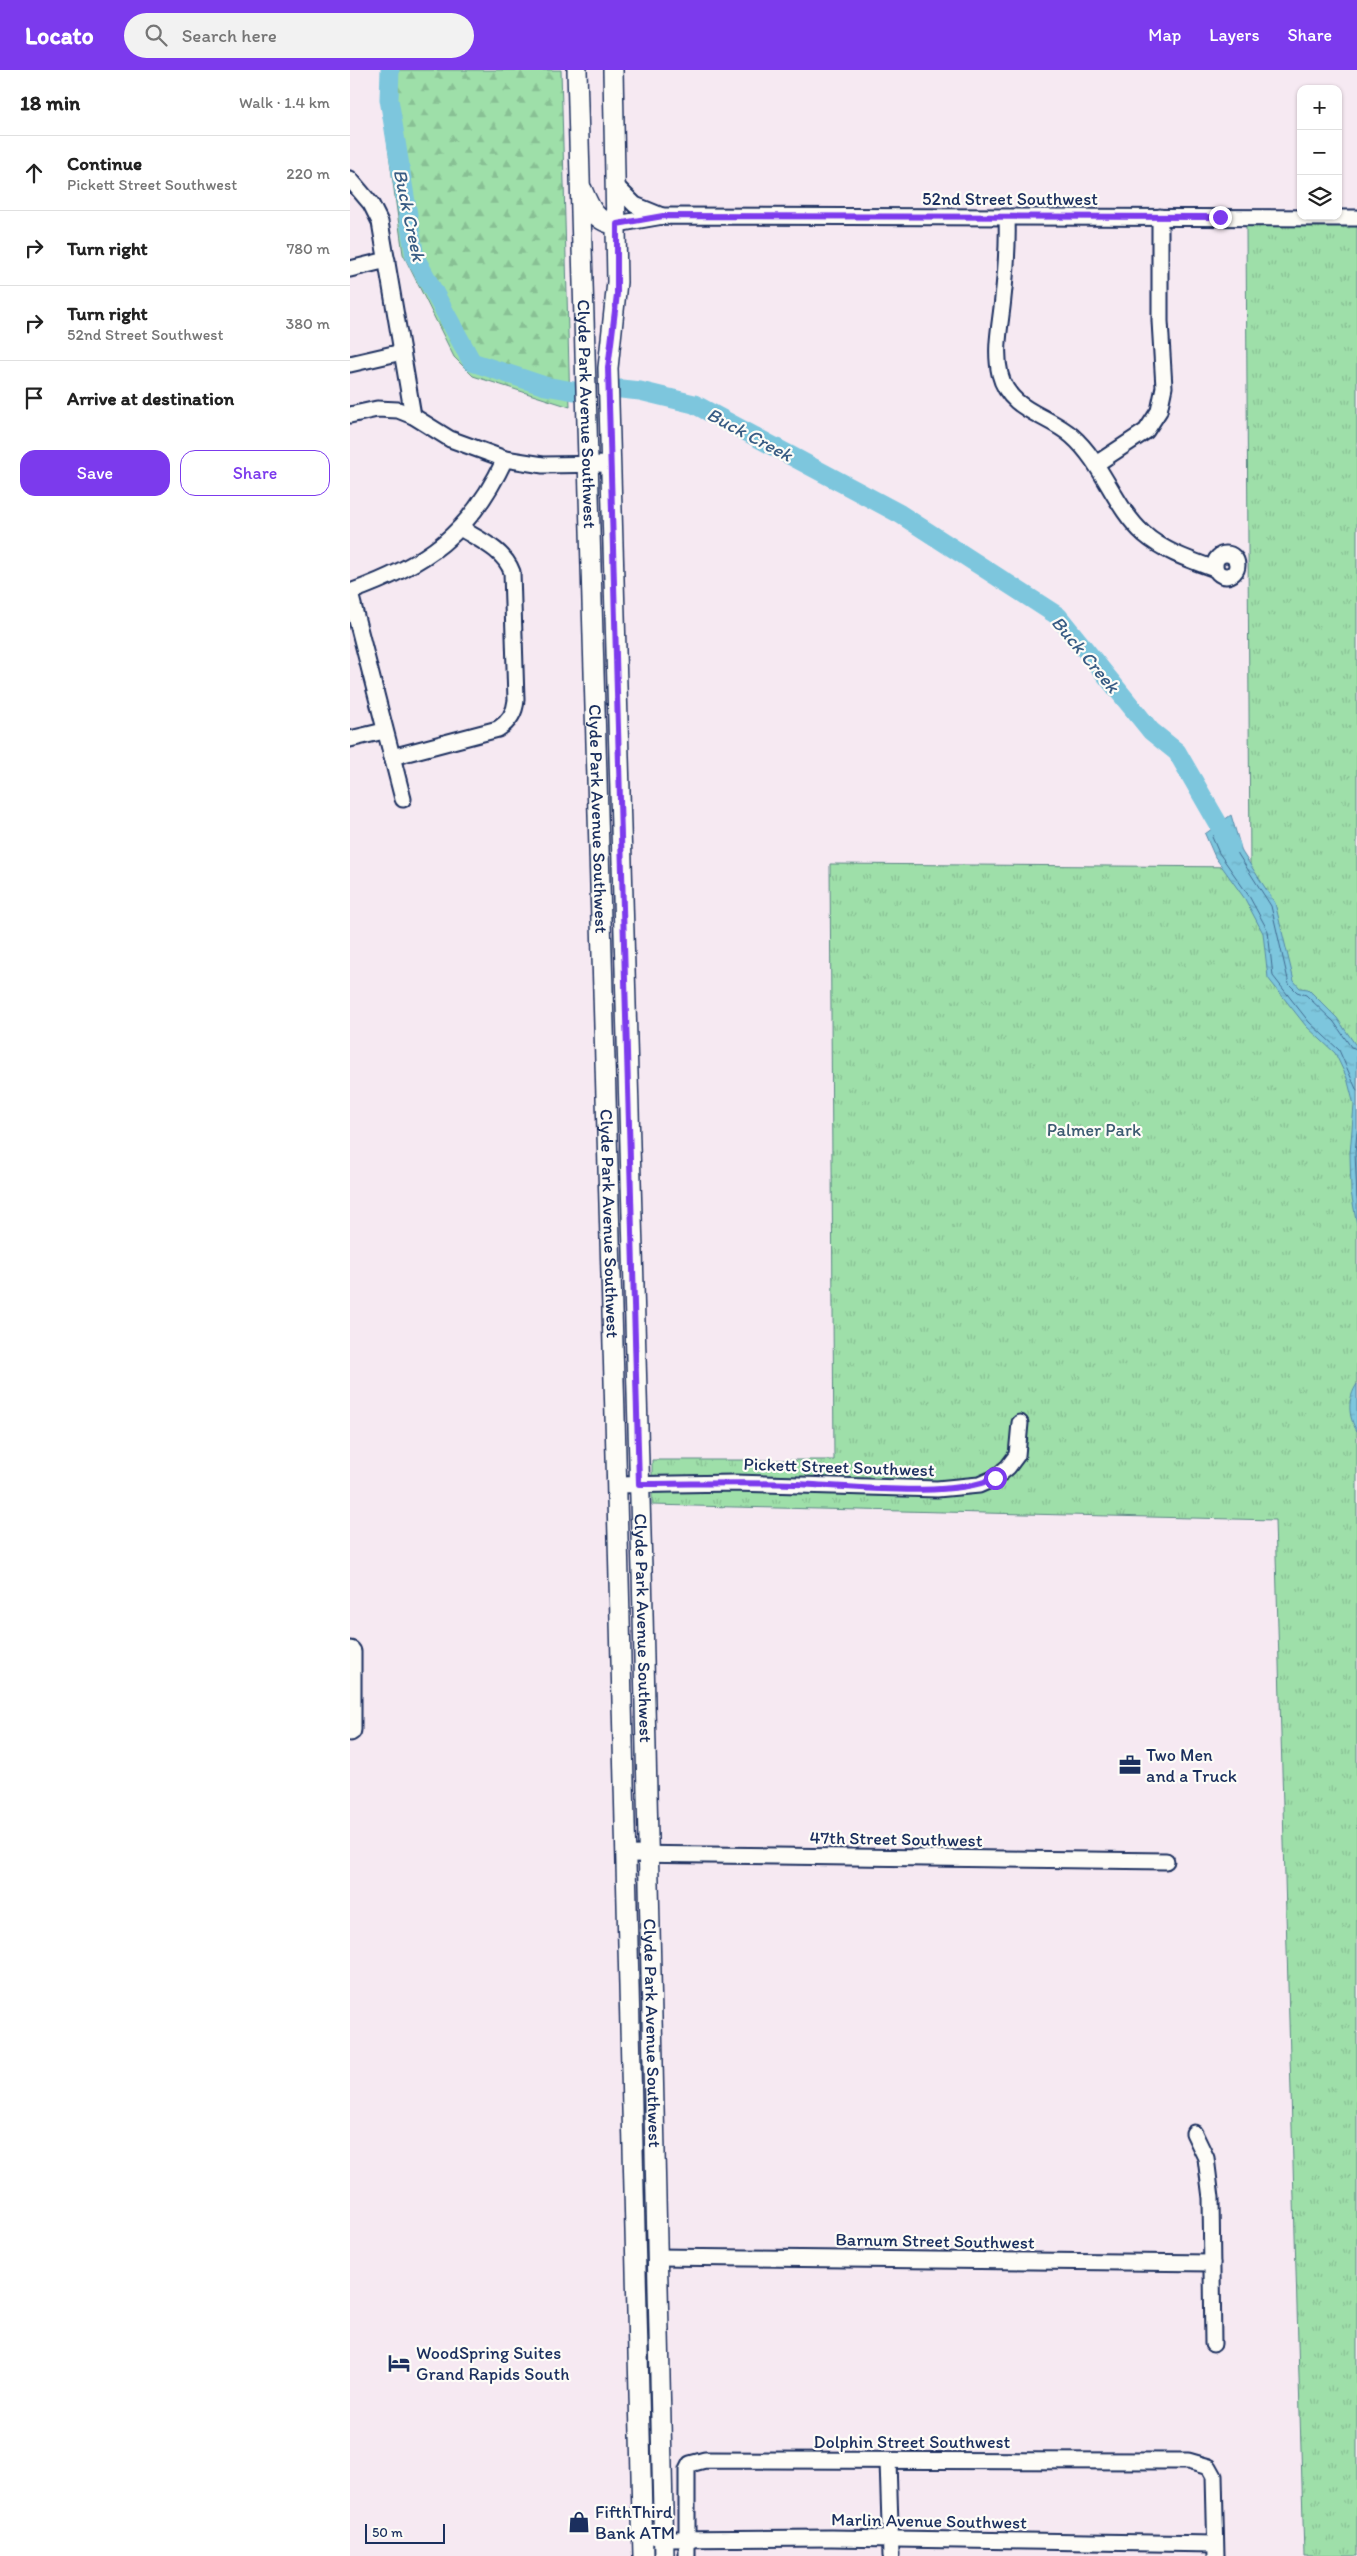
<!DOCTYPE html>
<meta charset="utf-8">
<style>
body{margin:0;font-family:Itim,sans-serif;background:#f2f2f2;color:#222}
.controls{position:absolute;right:15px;top:15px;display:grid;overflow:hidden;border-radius:10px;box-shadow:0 1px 4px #0004}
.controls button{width:45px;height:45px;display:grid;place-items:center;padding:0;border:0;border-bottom:1px solid #e0e0e0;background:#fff;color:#222;font:25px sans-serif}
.scale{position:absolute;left:15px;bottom:12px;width:80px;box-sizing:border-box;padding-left:5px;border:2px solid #1b2f5e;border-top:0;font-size:14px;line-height:18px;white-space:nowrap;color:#1b2f5e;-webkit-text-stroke:4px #fdfcf7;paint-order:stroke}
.stop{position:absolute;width:15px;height:15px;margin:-11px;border:4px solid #7c3aed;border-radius:50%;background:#fff}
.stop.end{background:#7c3aed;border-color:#fff;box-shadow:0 1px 5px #0008}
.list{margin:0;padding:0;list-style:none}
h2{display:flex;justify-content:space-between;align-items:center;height:65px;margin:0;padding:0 20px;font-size:21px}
h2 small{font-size:16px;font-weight:400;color:#767676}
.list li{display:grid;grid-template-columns:32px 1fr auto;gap:15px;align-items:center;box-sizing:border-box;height:75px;padding:0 20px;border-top:1px solid #e0e0e0}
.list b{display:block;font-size:19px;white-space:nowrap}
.list p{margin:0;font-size:16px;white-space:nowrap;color:#767676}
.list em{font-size:16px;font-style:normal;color:#767676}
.actions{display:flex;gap:10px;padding:15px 20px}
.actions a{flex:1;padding:11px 0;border:1px solid #7c3aed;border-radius:15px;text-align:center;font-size:18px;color:#7c3aed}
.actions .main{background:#7c3aed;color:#fff}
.icon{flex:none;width:28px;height:28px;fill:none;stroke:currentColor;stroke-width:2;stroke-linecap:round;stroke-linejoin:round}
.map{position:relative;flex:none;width:1007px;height:2486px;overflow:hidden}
header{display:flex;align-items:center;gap:30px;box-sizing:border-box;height:70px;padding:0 25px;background:#7c3aed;color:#fff}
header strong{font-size:24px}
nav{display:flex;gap:28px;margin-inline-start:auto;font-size:18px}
.search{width:350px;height:45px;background:#f2f2f2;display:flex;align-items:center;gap:12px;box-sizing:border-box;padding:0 18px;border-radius:28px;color:#767676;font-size:19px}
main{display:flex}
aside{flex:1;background:#fff}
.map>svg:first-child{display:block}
.forest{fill:url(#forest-firs);stroke:#5c8784}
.park{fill:url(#park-tufts);stroke:#5c8784}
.water{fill:url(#water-ripples);stroke:#568aaa}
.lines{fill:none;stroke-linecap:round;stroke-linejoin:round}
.shore{stroke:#426b91;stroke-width:1}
.river{stroke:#7dc6dd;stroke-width:19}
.minor-casing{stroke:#1b2f5e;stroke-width:19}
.major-casing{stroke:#1b2f5e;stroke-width:22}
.highway-casing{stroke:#1b2f5e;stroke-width:25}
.minor{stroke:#fdfcf7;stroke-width:15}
.major{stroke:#fdfcf7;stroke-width:19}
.highway{stroke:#fdfcf7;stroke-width:21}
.route{stroke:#7c3aed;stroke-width:6}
.labels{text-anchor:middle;stroke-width:4.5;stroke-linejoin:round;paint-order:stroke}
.street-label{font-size:18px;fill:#1b2f5e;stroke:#fdfcf7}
.park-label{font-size:18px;fill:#3c5b71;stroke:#fdfcf7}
.poi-label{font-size:18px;fill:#1b2f5e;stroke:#fdfcf7;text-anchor:start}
.water-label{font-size:19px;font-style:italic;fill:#385c84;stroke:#fdfcf7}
</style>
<header>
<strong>Locato</strong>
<div class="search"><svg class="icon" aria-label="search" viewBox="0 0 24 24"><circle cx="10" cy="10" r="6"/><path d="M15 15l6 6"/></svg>Search here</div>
<nav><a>Map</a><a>Layers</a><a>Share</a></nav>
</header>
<main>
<aside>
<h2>18 min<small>Walk · 1.4 km</small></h2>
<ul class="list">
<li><svg class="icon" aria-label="ahead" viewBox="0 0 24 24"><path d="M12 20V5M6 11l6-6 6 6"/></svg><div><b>Continue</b><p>Pickett Street Southwest</p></div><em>220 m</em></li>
<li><svg class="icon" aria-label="right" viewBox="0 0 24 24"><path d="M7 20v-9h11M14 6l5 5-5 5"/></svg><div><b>Turn right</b></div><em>780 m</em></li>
<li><svg class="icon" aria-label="right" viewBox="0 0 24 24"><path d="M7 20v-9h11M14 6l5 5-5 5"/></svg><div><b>Turn right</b><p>52nd Street Southwest</p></div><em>380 m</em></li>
<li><svg class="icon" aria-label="arrive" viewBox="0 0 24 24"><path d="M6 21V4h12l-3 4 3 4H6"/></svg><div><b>Arrive at destination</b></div></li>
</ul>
<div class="actions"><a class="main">Save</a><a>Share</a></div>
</aside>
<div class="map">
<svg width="1007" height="2486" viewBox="0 0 1007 2486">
<defs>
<pattern id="forest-firs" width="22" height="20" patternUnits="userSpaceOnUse" patternTransform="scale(1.25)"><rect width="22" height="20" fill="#9edfa9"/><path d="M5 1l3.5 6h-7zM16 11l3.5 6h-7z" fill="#88c094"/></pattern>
<pattern id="park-tufts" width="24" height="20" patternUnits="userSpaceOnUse" patternTransform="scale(1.25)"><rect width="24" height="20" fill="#9edfa9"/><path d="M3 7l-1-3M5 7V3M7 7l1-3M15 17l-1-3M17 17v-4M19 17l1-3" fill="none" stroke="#88c094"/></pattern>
<pattern id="water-ripples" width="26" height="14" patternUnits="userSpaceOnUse" patternTransform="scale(1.25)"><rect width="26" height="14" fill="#7dc6dd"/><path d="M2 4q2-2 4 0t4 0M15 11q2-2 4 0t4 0" fill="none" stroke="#6baac0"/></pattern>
</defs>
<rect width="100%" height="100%" fill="#f6e9f2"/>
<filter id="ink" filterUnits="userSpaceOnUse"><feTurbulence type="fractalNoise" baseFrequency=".02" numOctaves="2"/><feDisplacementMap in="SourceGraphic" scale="10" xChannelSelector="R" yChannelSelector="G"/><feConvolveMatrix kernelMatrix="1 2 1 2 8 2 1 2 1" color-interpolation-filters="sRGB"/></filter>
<g filter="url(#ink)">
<!-- forest -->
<polygon class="forest" points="32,0 211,0 220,337 123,306 104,287 53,184 35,55"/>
<!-- park -->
<polygon class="park" points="896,156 1007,156 1007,2486 954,2486 925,1450 302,1435 302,1390 484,1390 480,794 900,797"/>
<!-- water -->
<g class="water">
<polygon points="881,745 892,782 925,833 944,911 950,918 958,919 987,948 1007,977 1007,1155 1001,1122 1000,1084 1004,1035 997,1008 985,983 956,956 918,908 913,863 895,829 865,787 855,764"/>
<path d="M1007,1314V1361C998,1347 997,1329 1007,1314Z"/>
</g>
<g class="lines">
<!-- shore -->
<g class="shore">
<polyline points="1007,979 1001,977 984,952 956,925 947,922 939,914 921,836 888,784 879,757 875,756 862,767 869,783 899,826 918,861 923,906 959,952 989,980 1007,1021"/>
<polyline points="1007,1063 1005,1083 1007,1128"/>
</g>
<!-- river -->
<g class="river">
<polyline points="40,0 39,29 65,187 122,292 195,316 224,321"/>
<polyline points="271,319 290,321 344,334 550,444 708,546 801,661 827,682 881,776"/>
</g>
<!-- minor casing -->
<g class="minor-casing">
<g id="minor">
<polyline points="0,109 21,134 30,152 63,346"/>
<polyline points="266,116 285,135 312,146"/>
<path d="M657,148C658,175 656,201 653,228C651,252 644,279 650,304C659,341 697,344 722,366C753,393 764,437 794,464C815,482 840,490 865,499"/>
<polyline points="267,154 313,146 1007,148"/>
<polyline points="0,199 37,190"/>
<polyline points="0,294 52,282"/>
<polyline points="0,345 27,339 48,340 63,346 100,369 155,389 193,395 261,394"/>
<polyline points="746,394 796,361 809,341 814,317 810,251 810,147"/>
<circle cx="876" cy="495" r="11"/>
<path d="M0,522C76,495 120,464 155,389"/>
<polyline points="0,523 53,729"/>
<polyline points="0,669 34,661"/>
<path d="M42,687L148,659C159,652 165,642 166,630L162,502C154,480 130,470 112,459"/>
<polyline points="266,1415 384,1413 587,1419 629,1415 645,1408 658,1397 667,1385 670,1353"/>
<polyline points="276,1784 816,1791"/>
<polyline points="844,2063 856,2088 861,2128 863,2274"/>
<polyline points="307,2187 862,2193"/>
<polyline points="538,2391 541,2486"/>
<polyline points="292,2463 314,2469 481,2468 865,2474"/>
<polyline points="337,2486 337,2400 340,2394 355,2390 838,2391 859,2397 864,2406 866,2486"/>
</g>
</g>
<!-- major casing -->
<g class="major-casing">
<g id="major">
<path id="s1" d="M227,0L265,1346L293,2486"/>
<path id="s2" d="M263,0L267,212L258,298L292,1499L314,2486"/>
<path d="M232,119C239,136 246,154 267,154"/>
</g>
</g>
<!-- highway casing -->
<g class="highway-casing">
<polyline id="highway" points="0,1582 0,1660"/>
</g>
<!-- minor -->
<use href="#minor" class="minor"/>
<!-- major -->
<use href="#major" class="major"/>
<!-- highway -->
<use href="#highway" class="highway"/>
</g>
</g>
<g class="lines" filter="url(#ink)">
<!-- route -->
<path class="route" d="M645,1408C600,1429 498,1416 445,1414C393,1412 341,1414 289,1414L258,298L267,224V154L313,146L870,147"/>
</g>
<!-- icons -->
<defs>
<g id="office-bare" transform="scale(1.725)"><path d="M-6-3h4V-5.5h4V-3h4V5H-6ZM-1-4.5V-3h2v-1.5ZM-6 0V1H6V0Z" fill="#1b2f5e" stroke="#fdfcf7" stroke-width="2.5" paint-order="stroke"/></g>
<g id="hotel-bare" transform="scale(1.725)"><path d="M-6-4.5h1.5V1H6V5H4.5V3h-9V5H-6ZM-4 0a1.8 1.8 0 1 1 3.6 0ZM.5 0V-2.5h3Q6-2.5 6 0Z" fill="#1b2f5e" stroke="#fdfcf7" stroke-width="2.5" paint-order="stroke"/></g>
<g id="shop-bare" transform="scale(1.725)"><path d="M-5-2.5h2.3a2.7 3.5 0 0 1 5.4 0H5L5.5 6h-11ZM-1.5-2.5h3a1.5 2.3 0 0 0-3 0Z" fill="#1b2f5e" stroke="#fdfcf7" stroke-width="2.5" paint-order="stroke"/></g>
</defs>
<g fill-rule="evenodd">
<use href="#office-bare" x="780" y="1695"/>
<use href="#hotel-bare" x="49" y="2293"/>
<use href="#shop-bare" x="229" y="2452"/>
</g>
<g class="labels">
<!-- street labels -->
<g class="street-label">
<text x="660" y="135">52nd Street Southwest</text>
<text dy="6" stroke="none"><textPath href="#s1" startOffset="344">Clyde Park Avenue Southwest</textPath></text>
<text dy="6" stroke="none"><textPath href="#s1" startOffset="749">Clyde Park Avenue Southwest</textPath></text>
<text dy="6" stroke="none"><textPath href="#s1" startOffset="1154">Clyde Park Avenue Southwest</textPath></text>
<text transform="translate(489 1397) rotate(2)" y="6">Pickett Street Southwest</text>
<text dy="6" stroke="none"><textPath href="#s2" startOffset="1559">Clyde Park Avenue Southwest</textPath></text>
<text transform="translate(546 1769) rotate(1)" y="6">47th Street Southwest</text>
<text dy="6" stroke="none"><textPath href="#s2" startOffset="1964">Clyde Park Avenue Southwest</textPath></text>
<text transform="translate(585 2171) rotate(1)" y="6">Barnum Street Southwest</text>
<text x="562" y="2378">Dolphin Street Southwest</text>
<text transform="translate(579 2451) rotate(1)" y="6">Marlin Avenue Southwest</text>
</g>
<!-- park labels -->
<g class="park-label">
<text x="744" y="1066">Palmer Park</text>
</g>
<!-- poi labels -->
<g class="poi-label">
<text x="796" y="1691">Two Men<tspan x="796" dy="21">and a Truck</tspan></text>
<text x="66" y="2289">WoodSpring Suites<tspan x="66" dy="21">Grand Rapids South</tspan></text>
<text x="245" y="2448">FifthThird<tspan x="245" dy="21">Bank ATM</tspan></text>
</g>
<!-- water labels -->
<g class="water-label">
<text transform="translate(60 145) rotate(78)" y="7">Buck Creek</text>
<text transform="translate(400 364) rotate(28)" y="7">Buck Creek</text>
<text transform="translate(736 584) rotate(50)" y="7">Buck Creek</text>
</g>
</g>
</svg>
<div class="controls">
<button>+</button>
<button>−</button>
<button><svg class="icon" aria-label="layers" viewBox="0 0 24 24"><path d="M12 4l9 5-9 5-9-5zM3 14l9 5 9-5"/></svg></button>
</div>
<div class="scale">50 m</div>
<div class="stop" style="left:645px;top:1408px"></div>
<div class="stop end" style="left:870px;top:147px"></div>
</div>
</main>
